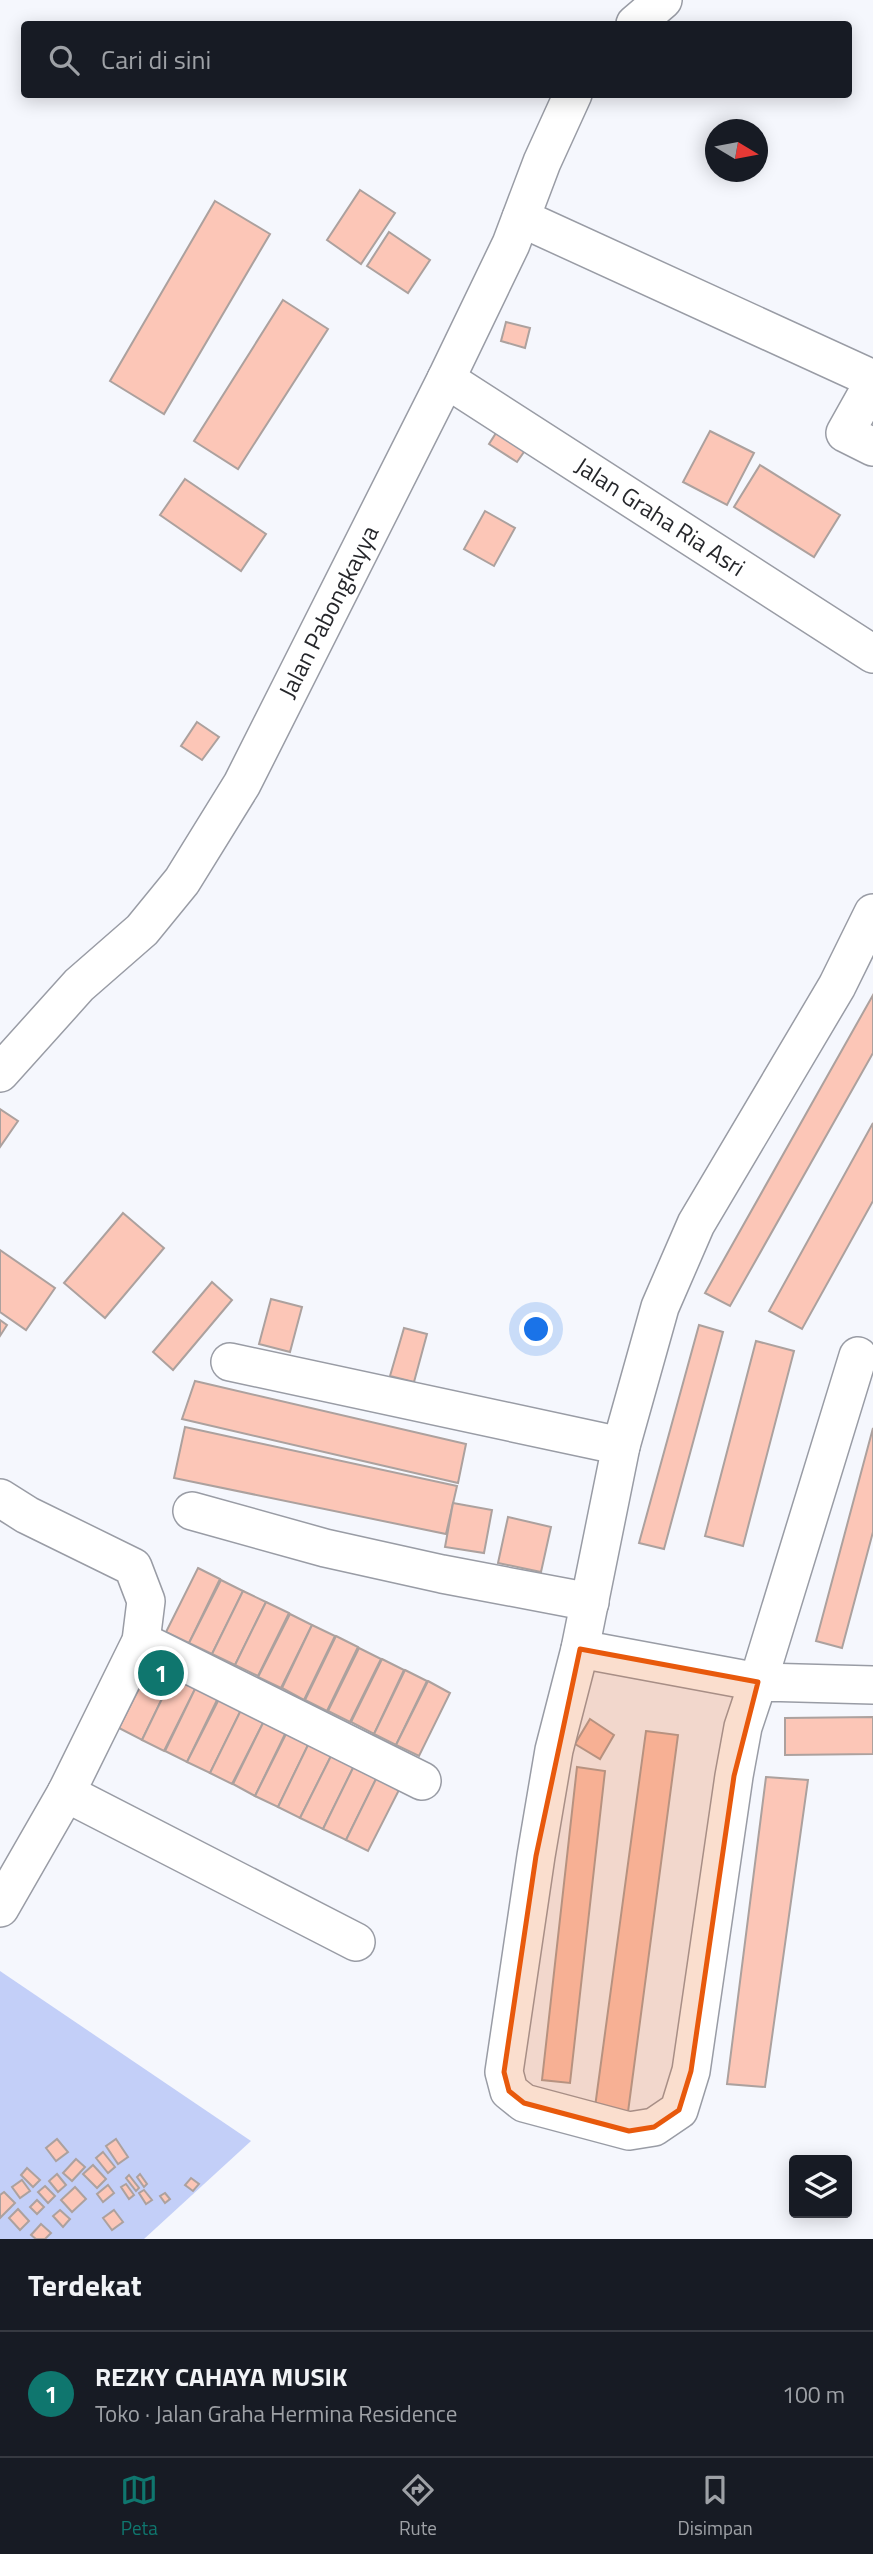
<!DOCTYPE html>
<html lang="id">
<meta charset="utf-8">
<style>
body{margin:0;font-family:"Titillium Web",sans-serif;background:#242831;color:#f1f3f6}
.controls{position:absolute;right:21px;bottom:21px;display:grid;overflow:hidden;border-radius:7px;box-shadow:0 4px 18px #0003}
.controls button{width:63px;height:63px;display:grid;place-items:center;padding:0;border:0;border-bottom:2px solid #363941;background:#171b24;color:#f1f3f6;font:35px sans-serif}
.compass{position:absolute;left:705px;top:119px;width:63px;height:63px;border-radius:50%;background:#171b24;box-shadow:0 4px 18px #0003;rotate:100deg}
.you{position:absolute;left:537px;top:1330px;width:24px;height:24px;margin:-18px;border:5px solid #fff;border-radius:50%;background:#1a73e8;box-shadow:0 0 0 10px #1a73e833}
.badge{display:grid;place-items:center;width:46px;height:46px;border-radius:50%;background:#0f766e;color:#fff;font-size:23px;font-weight:700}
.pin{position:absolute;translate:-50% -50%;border:4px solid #fff;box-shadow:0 2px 7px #0006}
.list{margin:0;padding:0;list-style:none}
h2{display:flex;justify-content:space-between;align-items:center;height:91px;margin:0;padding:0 28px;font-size:30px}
h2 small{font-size:23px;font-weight:400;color:#9ea1a6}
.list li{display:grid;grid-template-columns:46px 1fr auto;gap:21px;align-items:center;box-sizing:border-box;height:126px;padding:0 28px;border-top:2px solid #363941}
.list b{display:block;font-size:26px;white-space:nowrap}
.list p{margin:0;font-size:23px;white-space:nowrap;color:#9ea1a6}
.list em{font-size:23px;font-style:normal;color:#9ea1a6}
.icon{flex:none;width:38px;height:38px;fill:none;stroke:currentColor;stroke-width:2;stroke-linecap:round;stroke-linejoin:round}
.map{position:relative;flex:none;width:873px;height:2239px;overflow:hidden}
.search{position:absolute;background:#171b24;box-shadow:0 4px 18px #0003;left:21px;right:21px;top:21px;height:77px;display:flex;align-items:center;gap:18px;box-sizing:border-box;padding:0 24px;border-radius:7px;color:#9ea1a6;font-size:26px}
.sheet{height:217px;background:#171b24}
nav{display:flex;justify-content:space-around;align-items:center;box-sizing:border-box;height:98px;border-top:2px solid #363941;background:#171b24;font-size:19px;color:#9ea1a6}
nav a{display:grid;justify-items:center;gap:4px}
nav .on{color:#0f766e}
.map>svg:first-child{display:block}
.green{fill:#c3cff8}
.building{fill:#fcc6b7;stroke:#aca19e;stroke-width:2}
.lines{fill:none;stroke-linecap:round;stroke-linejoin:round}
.minor-casing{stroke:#999ca5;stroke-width:40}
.minor{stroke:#fff;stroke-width:37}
.marked{fill:#e8590c;fill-opacity:0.2;stroke:#e8590c;stroke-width:5;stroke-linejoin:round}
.labels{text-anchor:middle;stroke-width:5;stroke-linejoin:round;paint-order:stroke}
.street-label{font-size:24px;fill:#26272b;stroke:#fff}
</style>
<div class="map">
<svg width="873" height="2239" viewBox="0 0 873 2239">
<rect width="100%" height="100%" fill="#f5f7fd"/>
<!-- green -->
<polygon class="green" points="0,1971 251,2141 144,2239 0,2239"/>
<!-- building -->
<g class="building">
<polygon points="360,190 395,213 361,264 327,240"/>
<polygon points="215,201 270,234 164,414 110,381"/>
<polygon points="389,232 430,260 408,293 367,266"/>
<polygon points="283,300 328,329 238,469 194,441"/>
<polygon points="506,322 530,328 525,348 501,341"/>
<polygon points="498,430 526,449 517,462 489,444"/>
<polygon points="710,431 754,453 727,505 683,482"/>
<polygon points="760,465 840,515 814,557 734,507"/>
<polygon points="185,479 266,534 241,571 160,515"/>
<polygon points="485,511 515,528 494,566 464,549"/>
<polygon points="197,722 219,737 202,760 181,746"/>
<polygon points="873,995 873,1053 730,1306 705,1293"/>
<polygon points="0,1109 18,1121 0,1147"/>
<polygon points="873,1123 873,1201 802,1329 769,1311"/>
<polygon points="123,1213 164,1248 105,1318 64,1283"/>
<polygon points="0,1250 55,1288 26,1330 0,1312"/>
<polygon points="212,1282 232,1300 173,1370 153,1352"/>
<polygon points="271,1299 302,1307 290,1352 259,1344"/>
<polygon points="0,1320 7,1325 0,1336"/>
<polygon points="699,1325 723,1332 664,1549 639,1543"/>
<polygon points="404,1328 427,1334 414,1382 390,1376"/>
<polygon points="756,1341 794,1351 743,1546 705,1536"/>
<polygon points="195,1381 466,1444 458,1483 182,1419"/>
<polygon points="185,1427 457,1486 446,1534 174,1478"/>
<polygon points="873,1428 873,1532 842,1648 816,1641"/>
<polygon points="453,1503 492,1510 484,1553 445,1547"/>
<polygon points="508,1517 551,1527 541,1572 498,1563"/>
<polygon points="198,1568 220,1579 189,1643 166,1632"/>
<polygon points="221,1580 243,1591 212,1654 189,1643"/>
<polygon points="243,1591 266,1602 235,1665 212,1654"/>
<polygon points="266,1602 289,1613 258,1676 235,1665"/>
<polygon points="290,1614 312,1625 281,1688 258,1677"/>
<polygon points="312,1625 335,1636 304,1700 282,1688"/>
<polygon points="336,1636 358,1647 327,1711 305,1700"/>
<polygon points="359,1648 381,1659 350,1722 328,1711"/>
<polygon points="382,1659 404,1670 374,1734 351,1722"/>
<polygon points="151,1665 173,1676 142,1740 119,1728"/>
<polygon points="151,1665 173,1676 171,1680 149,1669"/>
<polygon points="405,1670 427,1681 396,1745 374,1734"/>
<polygon points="173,1676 196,1687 164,1751 142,1740"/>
<polygon points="428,1681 450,1693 419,1756 396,1745"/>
<polygon points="196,1687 218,1698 187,1762 165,1751"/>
<polygon points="219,1699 241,1710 210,1773 187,1762"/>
<polygon points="241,1710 264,1721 232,1784 210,1773"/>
<polygon points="873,1717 873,1754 785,1755 785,1718"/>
<polygon points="590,1719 614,1735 600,1759 575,1744"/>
<polygon points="264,1721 286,1732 255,1796 233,1784"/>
<polygon points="646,1731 678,1735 628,2112 595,2107"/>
<polygon points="287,1732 309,1743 278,1807 255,1796"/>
<polygon points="309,1743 332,1754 300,1818 278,1807"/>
<polygon points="332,1754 354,1766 323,1829 300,1818"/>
<polygon points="354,1766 377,1777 346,1840 323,1829"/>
<polygon points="577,1767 605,1771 570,2083 542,2080"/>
<polygon points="377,1777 400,1788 368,1851 346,1840"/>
<polygon points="766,1777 808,1780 765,2087 727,2084"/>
<polygon points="57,2139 68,2152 56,2161 46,2148"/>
<polygon points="116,2139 128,2157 118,2164 106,2146"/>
<polygon points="103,2152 115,2167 108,2173 96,2158"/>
<polygon points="76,2159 85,2167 72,2181 63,2173"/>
<polygon points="93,2165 106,2179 97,2188 83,2174"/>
<polygon points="27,2168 40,2180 33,2187 21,2175"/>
<polygon points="57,2174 66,2185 58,2192 49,2181"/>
<polygon points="140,2174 147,2184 144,2187 137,2177"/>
<polygon points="129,2175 139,2188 136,2191 126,2178"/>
<polygon points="191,2178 199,2184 193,2191 185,2185"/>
<polygon points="22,2180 30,2191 20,2198 12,2187"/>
<polygon points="126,2184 134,2195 129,2199 121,2187"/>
<polygon points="108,2185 114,2193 103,2202 97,2194"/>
<polygon points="45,2186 55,2196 48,2203 38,2192"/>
<polygon points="75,2187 86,2199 72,2212 61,2200"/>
<polygon points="144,2190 152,2200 146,2204 139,2193"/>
<polygon points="4,2192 15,2203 0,2218 0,2195"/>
<polygon points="165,2193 170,2199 165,2203 160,2196"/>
<polygon points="37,2200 44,2207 37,2214 30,2207"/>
<polygon points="18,2209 29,2221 20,2230 9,2218"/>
<polygon points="60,2210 70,2219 63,2227 53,2216"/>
<polygon points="114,2210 123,2222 112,2230 103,2218"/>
<polygon points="41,2224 51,2233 45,2239 36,2239 31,2235"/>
</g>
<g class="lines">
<!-- minor casing -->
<g class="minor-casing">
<g id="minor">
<polyline points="635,24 663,0"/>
<polyline points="521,218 873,379"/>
<polyline points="446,379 873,654"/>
<polyline points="873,383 845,433 873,447"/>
<polyline points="873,913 837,986 696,1224 660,1307 621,1446 580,1649 554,1750 536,1856 504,2072 509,2091 524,2103 629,2131 654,2127 679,2110 691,2071 734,1776 743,1727 758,1682 873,1685"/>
<polyline points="0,1073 79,985 142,930 182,881 242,784 446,379 511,244 542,162 573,94"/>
<polyline points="230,1362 621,1446"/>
<polyline points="0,1498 27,1515 133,1567 146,1601 141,1641 66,1793 356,1942"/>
<polyline points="192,1511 325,1548 442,1574 590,1602"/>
<polyline points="141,1641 422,1781"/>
<polyline points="580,1649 758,1682 858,1356"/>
<polyline points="0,1908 66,1793"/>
</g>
</g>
<!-- minor -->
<use href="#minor" class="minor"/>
</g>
<!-- marked area -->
<path class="marked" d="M580,1649L758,1682L734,1776L691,2071L679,2110L654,2127L629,2131L524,2103L509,2091L504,2072L536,1856Z"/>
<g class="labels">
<!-- street labels -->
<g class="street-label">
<text transform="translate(660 517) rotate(33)" y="8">Jalan Graha Ria Asri</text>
<text transform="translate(329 612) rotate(-63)" y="8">Jalan Pabongkayya</text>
</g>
</g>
</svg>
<div class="controls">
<button><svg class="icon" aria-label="layers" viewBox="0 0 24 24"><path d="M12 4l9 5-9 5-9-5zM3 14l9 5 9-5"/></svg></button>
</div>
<svg class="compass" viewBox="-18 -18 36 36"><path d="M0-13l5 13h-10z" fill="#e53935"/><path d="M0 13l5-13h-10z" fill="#9ea1a6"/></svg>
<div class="you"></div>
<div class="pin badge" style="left:161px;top:1673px">1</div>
<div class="search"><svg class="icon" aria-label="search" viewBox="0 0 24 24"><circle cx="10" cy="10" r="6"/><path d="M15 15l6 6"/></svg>Cari di sini</div>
</div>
<section class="sheet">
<h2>Terdekat<small></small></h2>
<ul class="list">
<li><span class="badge">1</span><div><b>REZKY CAHAYA MUSIK</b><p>Toko · Jalan Graha Hermina Residence</p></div><em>100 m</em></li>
</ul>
</section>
<nav>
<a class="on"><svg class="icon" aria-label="map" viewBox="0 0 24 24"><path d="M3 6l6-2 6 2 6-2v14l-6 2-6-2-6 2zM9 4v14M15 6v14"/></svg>Peta</a>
<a><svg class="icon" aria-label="directions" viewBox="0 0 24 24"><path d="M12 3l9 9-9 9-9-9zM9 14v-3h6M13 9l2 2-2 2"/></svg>Rute</a>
<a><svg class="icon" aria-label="saved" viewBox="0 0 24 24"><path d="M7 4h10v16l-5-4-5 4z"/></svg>Disimpan</a>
</nav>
